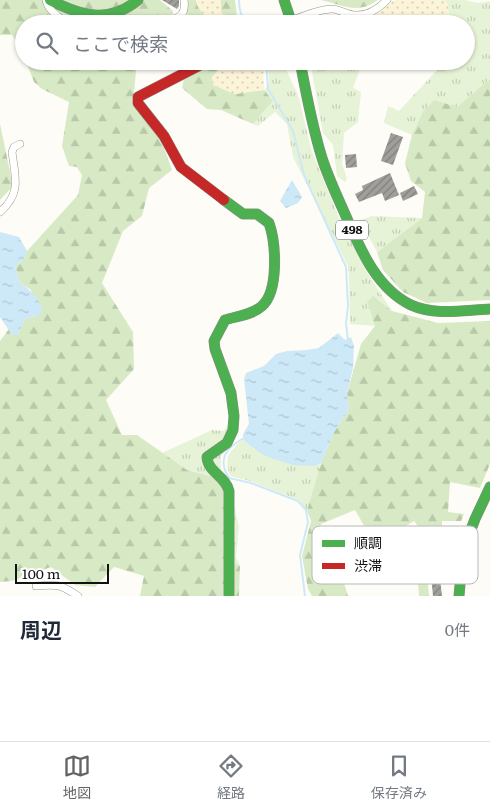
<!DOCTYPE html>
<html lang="ja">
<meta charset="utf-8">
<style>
body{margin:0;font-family:Literata,"Noto Sans JP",serif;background:#f6f6f7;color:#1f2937}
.scale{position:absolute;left:15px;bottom:12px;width:94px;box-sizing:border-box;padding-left:5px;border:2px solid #111;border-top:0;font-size:14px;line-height:18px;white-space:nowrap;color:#111;-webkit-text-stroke:4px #fff;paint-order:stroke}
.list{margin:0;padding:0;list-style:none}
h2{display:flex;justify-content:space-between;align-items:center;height:65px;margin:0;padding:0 20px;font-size:21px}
h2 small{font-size:16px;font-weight:400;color:#747a83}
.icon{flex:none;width:28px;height:28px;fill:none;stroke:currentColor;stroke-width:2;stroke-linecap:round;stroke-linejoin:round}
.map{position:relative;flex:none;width:490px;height:596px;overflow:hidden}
.search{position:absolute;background:#fff;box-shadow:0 1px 4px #0004;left:15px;right:15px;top:15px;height:55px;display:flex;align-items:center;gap:12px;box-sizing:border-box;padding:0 18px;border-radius:28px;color:#747a83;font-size:19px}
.sheet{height:145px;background:#fff}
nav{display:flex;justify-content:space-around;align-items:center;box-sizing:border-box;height:70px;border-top:1px solid #e0e1e3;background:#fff;font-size:14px;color:#747a83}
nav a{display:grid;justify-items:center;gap:2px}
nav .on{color:#646362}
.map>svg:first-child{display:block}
.grass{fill:url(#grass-tufts)}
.forest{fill:url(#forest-firs)}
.sand{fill:url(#sand-dots)}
.water{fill:url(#water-ripples)}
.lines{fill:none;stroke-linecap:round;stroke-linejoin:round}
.stream{stroke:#cde8f7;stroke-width:2}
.building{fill:url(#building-hatch)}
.street-casing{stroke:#979795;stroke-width:8}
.fast-casing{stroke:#8e8d8b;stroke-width:11}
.jam-casing{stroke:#8e8d8b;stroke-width:11}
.street{stroke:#fffffe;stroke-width:7}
.fast{stroke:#4caf50;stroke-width:10}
.jam{stroke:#c62828;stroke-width:10}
.labels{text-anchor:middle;stroke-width:5;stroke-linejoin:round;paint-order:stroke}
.shield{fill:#fff;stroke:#585858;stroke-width:1}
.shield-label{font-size:12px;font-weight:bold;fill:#111}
.key{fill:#fff;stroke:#b8b8b8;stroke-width:1}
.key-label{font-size:14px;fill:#111}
</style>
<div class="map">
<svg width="490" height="596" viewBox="0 0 490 596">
<defs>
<pattern id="grass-tufts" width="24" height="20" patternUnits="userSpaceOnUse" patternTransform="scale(1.25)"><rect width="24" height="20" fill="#e7f3d7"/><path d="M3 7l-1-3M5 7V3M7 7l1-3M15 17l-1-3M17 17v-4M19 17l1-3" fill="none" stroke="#c5cfb8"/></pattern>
<pattern id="forest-firs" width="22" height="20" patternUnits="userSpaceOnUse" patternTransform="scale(1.25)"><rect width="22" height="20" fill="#d8eac5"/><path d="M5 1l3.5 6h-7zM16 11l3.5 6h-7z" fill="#b8c8a8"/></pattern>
<pattern id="sand-dots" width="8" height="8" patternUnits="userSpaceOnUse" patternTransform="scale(1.25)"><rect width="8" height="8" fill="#fcf4d9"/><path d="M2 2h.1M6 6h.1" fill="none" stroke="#d7d0b9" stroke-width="1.8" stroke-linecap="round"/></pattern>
<pattern id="water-ripples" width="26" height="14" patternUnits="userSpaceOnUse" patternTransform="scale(1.25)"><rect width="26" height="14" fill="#cde8f7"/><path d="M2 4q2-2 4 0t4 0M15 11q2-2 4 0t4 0" fill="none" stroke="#afc6d3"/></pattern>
<pattern id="building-hatch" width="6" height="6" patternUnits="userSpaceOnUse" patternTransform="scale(1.25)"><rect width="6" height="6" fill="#a19f9c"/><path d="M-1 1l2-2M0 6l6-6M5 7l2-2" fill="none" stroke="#82807e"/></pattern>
</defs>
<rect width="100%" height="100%" fill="#fdfcf7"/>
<!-- grass -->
<g class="grass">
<polygon points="444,0 465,0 478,3 490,1 490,81 485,83 457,107 422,113 412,135 384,123 388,106 399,111 437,70 431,61 466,61 466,24 449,24 448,5"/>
<polygon points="268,61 282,61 298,95 312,152 340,220 368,274 392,311 373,297 367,303 375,326 350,324 349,275 348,266 293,157 287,124 275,112 258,126 253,124 273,101 264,90 269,84"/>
<polygon points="310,61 319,61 330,70 342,66 344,61 363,61 353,88 361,92 358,122 344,133 342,163 347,179 345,182 337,176 333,145 323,133"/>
<polygon points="372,216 422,218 377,252 360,220"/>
<polygon points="229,422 231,444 221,456 221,471 229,482 239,527 236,557 240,566 226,559 218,478 187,470 162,453 212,430 224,431"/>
<path d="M243,439L248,444L315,466L321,463L307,510L299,500L250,481L230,476C223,456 230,452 243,439Z"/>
</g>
<!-- forest -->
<g class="forest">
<polygon points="0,0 160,0 173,11 174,24 24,24 24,57 18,44 12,35 0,35"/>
<polygon points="185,0 196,0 198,7 211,24 196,24 188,18"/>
<polygon points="221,0 235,0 237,16 243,24 229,24 221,11"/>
<path d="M321,0H378C357,15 343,5 321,0Z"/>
<polygon points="26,61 137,61 133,102 160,137 172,170 149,188 142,216 123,231 102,283 133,332 134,369 106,400 122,435 137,435 187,470 218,478 225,492 226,559 240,566 239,596 140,596 144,576 114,567 95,587 75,585 51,567 12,581 0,582 0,341 9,329 12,335 18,335 25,319 37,316 31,290 20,283 15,266 24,259 27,251 78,195 82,175 77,167 69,166 62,146 69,102 42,89 34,82"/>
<polygon points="211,61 228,61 212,77 234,94 264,90 273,101 253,124 221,110 207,109 182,88 184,78"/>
<polygon points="490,81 490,300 427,303 403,292 383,270 377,252 422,218 425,192 411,181 405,163 412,135 422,113 434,100 457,107 485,83"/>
<polygon points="0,124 13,186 0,200"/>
<polygon points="373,296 392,311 438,323 490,321 490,464 480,488 450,482 448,512 464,514 461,521 442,521 442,543 458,540 460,544 451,560 426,563 429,596 419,596 417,566 420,529 414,521 400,530 366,529 355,510 321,524 316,572 324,583 344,583 348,596 312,596 308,589 302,556 311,521 307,510 321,463 334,432 349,409 347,393 361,344 375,326 367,302"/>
</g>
<!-- sand -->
<g class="sand">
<polygon points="196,0 221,0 221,11 229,24 211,24 198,7"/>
<polygon points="395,0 444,0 448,4 449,24 334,24 329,14 355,20 381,9"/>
<polygon points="228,61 263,61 264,90 234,94 213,85 212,77"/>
</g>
<!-- water -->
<g class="water">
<polygon points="292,180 302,197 298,203 286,208 280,201"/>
<path d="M0,232L19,237L27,251L24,259L15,266L20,283C32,291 37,297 43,310L37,316L25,319L18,335H12L0,317Z"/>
<polygon points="338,333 345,340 351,337 354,346 353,368 347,393 349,409 334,432 321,463 315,466 292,465 263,455 248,444 243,439 243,434 249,424 244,379 246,373 264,366 276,354 287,351 307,350 319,348"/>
</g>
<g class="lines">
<!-- stream -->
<g class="stream">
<path d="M239,0C239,10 241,16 247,24"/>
<polyline points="266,61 268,89 293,131 304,175 346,267 348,306 346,323 348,341"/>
<path d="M244,438C226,448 217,459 229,478L251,483L298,501L306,510L308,522L300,555L305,596"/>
</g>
</g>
<!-- building -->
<g class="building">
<polygon points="162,0 179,0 179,6 177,9"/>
<polygon points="391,133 403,137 393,165 381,161"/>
<polygon points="356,154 357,167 346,168 345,155"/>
<polygon points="390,173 399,195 385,201 382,193 359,202 355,194 363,190 362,186"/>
<polygon points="414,186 418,194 403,201 400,193"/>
<polygon points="442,564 444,578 440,579 442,596 433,596 430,565"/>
</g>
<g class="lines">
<!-- street casing -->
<g class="street-casing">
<g id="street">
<path d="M46,0C47,6 50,9 54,13C68,28 85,20 102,16L111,24"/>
<polyline points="178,18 188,24"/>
<path d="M291,20C304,17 319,8 333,9C341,10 348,15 356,15C368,16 379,8 387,0"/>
<path d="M159,24C174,19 187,19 184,0"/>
<path d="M0,212C22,193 15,177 12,152L14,147L20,144"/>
<path d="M36,586C57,584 60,584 78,596"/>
</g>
</g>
<!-- fast casing -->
<g class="fast-casing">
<g id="fast">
<path d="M50,0C81,16 109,24 138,0"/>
<polyline points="284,0 292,24"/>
<path d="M300,61C306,93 312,126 322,158C329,180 339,200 348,221C362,253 378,289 411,305C435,316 464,310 490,309"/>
<path d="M224,200L243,214H257L269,223C276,243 279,291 262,306C252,315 237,316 225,320L214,341L215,349L231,393L234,416L233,430L227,443L207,457C208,473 225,475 229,491V596"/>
<polyline points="459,596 463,551 475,519 490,487"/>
</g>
</g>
<!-- jam casing -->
<g class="jam-casing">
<polyline id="jam" points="208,61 138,97 138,103 164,136 181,167 224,200"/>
</g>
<!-- street -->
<use href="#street" class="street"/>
<!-- fast -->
<use href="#fast" class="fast"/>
<!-- jam -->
<use href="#jam" class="jam"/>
</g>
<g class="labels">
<!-- shield labels -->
<rect class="shield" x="336" y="220.5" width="32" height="19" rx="4"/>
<g class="shield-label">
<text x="352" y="234">498</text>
</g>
</g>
<!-- legend -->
<rect x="312" y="526" width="166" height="58" rx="8" class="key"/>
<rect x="322" y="540" width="23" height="7" fill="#4caf50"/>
<rect x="322" y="563" width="23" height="6" fill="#c62828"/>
<g class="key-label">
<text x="354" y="548">順調</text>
<text x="354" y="571">渋滞</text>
</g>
</svg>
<div class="scale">100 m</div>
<div class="search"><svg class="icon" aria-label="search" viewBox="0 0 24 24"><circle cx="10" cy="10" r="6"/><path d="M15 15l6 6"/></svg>ここで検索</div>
</div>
<section class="sheet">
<h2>周辺<small>0件</small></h2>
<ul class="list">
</ul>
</section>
<nav>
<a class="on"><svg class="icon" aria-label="map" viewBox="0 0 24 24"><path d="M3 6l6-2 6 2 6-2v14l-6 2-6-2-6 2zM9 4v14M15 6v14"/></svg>地図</a>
<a><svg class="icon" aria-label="directions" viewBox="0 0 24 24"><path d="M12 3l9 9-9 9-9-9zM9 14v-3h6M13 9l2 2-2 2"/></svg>経路</a>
<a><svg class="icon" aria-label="saved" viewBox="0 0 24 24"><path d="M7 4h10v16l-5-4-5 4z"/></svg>保存済み</a>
</nav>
